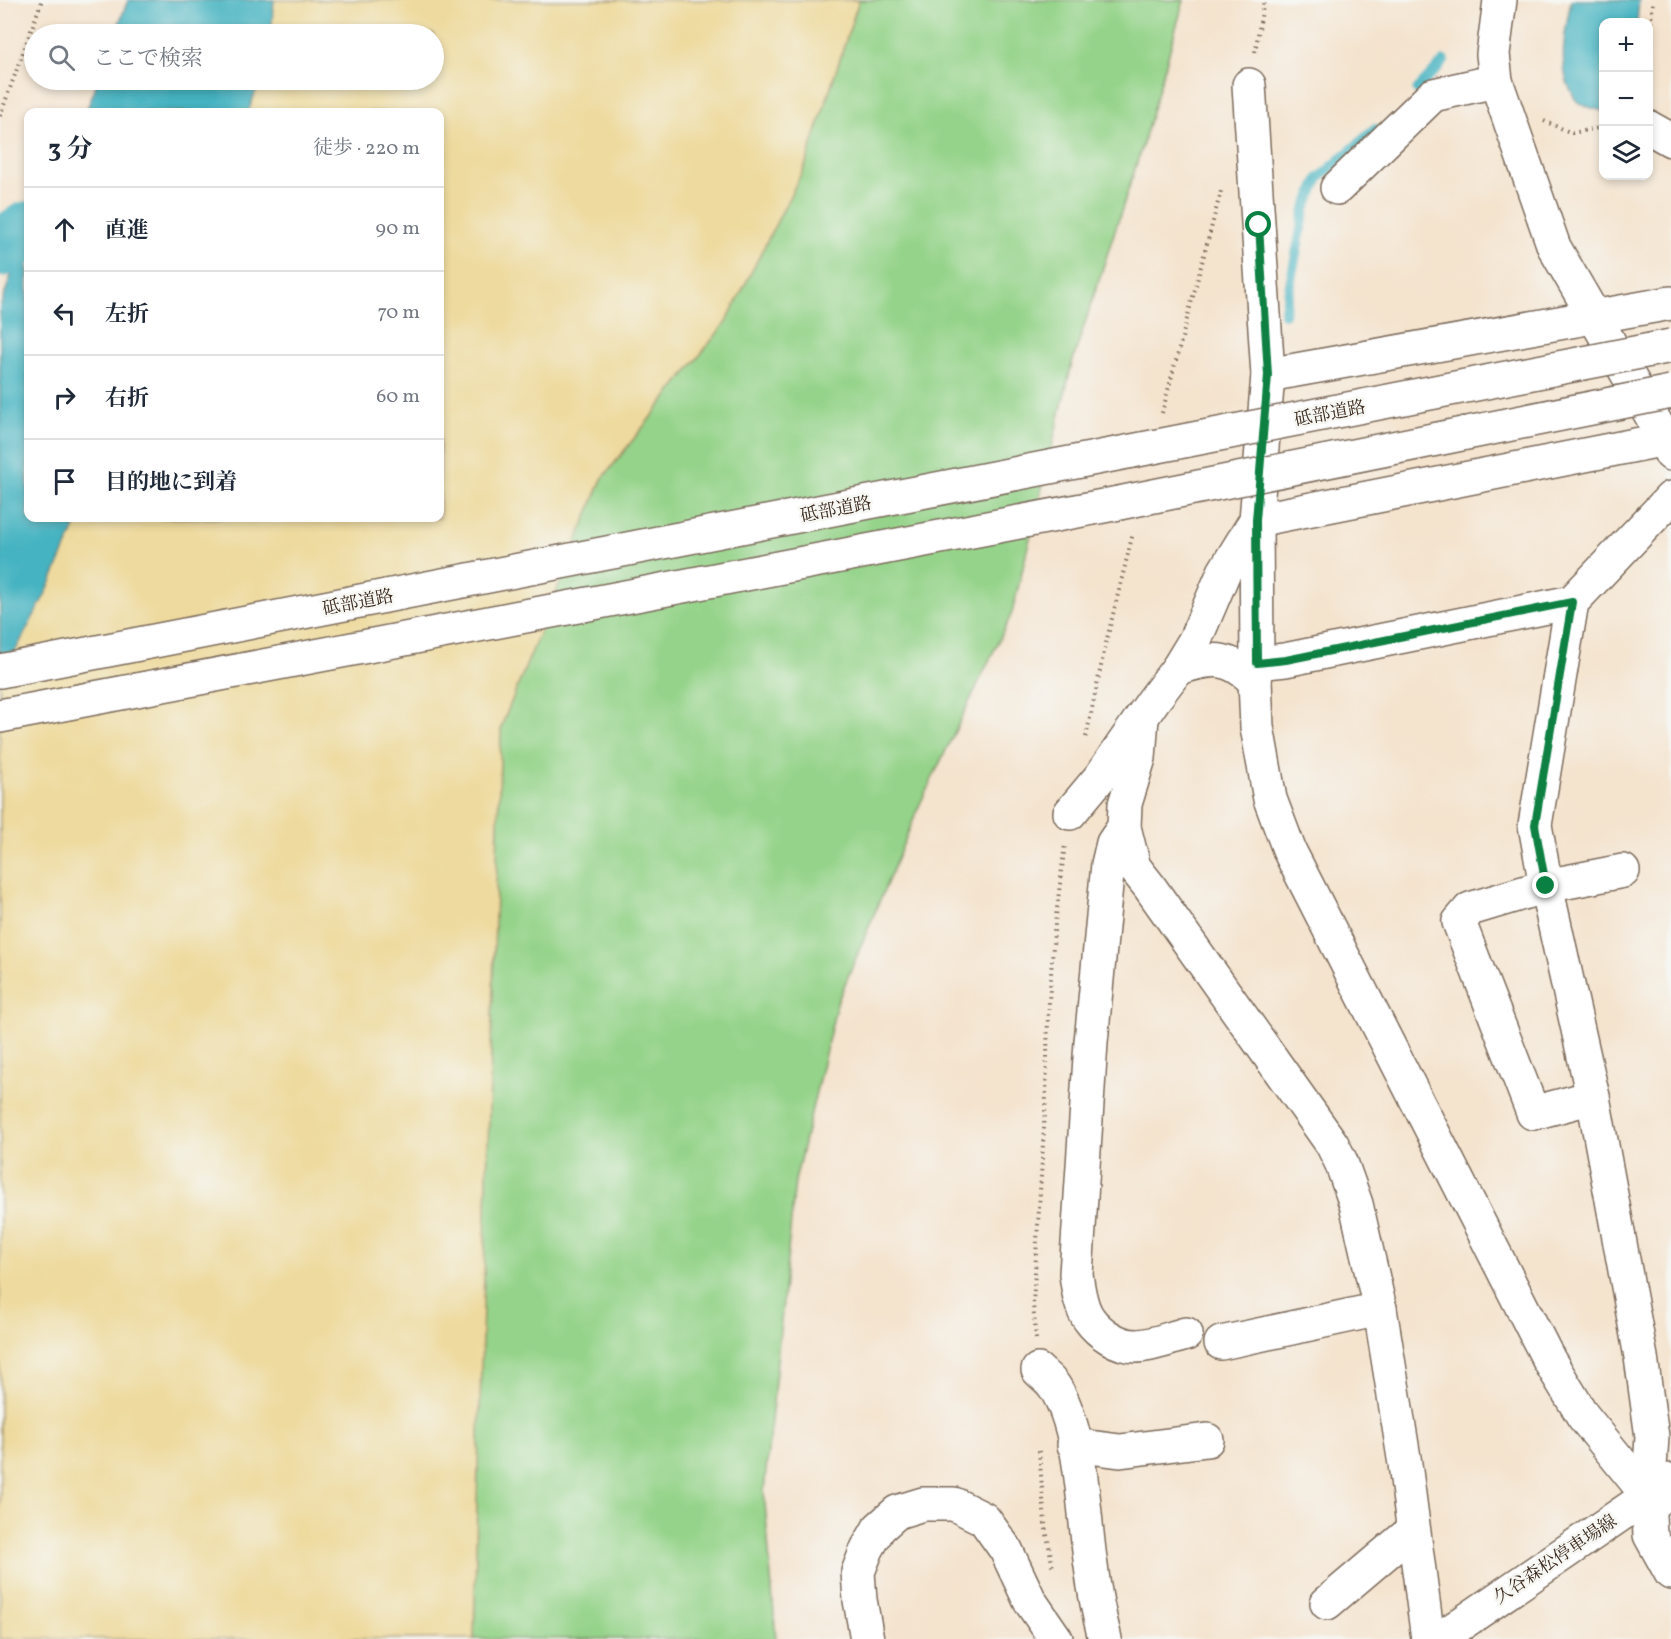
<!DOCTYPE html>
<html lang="ja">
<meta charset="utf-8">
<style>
body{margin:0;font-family:Vollkorn,"Noto Serif JP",serif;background:#f6f6f7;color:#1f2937}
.controls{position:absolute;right:18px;top:18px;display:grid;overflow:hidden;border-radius:12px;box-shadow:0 3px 9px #0003}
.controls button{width:54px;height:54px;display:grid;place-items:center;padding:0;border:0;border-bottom:2px solid #e0e1e3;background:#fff;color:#1f2937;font:30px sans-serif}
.stop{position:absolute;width:18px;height:18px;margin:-14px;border:4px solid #0b8043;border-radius:50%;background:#fff}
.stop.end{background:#0b8043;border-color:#fff;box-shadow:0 2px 6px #0008}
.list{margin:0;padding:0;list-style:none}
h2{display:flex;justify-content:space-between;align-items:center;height:78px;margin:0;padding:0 24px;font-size:26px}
h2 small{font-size:20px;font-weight:400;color:#747a83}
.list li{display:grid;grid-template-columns:39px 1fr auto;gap:18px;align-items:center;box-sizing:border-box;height:84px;padding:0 24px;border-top:2px solid #e0e1e3}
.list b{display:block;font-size:22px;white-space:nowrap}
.list em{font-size:20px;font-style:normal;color:#747a83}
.icon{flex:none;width:33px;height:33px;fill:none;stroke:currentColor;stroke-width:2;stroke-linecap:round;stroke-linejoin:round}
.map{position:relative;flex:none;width:1671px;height:1639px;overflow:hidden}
.search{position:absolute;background:#fff;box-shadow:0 3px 9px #0003;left:24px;top:24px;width:420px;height:66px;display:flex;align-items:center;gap:15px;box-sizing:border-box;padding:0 21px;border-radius:33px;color:#747a83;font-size:22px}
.panel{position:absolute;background:#fff;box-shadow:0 3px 9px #0003;left:24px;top:108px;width:420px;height:414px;border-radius:12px}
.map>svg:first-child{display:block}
.green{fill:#94d389;stroke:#687e54;stroke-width:1.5}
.sand{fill:#eeda9e;stroke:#94825e;stroke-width:1.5}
.water{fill:#45b3c1;stroke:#406e70;stroke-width:1.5}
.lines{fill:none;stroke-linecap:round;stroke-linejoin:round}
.stream{stroke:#45b3c1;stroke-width:10}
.river{stroke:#45b3c1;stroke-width:58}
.street-casing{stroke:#7c6b5b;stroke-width:36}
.secondary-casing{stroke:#7c6b5b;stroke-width:36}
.highway-casing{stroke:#7c6b5b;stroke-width:36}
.path{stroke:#7c6b5b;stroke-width:4;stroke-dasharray:1.5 4.5;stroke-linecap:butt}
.street{stroke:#fff;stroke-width:33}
.secondary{stroke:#fff;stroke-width:33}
.highway{stroke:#fff;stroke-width:33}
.highway-bridge-casing{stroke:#7c6b5b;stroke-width:36;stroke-linecap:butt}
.highway-bridge{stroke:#fff;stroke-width:33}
.route{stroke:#0b8043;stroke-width:8}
.labels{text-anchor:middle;stroke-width:5;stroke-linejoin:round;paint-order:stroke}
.street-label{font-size:18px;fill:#3b2a1e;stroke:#f6f6f2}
</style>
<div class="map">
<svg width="1671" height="1639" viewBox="0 0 1671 1639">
<rect width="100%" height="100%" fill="#f6f6f2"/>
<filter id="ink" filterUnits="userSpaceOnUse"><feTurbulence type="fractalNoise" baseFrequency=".0167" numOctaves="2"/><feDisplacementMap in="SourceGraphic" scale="12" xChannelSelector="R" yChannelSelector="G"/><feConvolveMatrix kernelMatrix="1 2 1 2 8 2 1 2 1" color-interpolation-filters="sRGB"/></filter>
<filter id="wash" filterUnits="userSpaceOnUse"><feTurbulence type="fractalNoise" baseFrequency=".008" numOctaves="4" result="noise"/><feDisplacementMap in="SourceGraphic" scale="24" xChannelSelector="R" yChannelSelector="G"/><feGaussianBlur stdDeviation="1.35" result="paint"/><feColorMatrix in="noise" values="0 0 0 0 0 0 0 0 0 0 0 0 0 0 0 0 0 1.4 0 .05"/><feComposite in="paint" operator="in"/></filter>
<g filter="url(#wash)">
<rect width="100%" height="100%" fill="#f4e3cd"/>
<!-- green -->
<polygon class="green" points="859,0 1184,0 1143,144 1072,363 1012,613 920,804 837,1003 795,1181 764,1491 776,1639 474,1639 477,1497 501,727 602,479 726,322 805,166"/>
<!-- sand -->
<polygon class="sand" points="165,0 859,0 805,166 726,322 602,479 501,727 477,1497 474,1639 0,1639 0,353 28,518 440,518 440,112 118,112 137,80 434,80 434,34 152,34"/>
<!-- water -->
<g class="water">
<polygon points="128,0 274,0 271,34 115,34"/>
<path d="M1571,0H1639L1637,22H1604L1603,111C1595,109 1583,107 1577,101C1574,99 1572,92 1570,89C1557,61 1566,29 1571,0Z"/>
<polygon points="98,80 260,80 248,112 86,112"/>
<polygon points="28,234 28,518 79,518 47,591 0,680 0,307 19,253"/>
</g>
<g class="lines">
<!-- stream -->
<g class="stream">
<polyline points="1417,90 1444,61"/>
<polyline points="1284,314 1305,209 1319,178 1375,129"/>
</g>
<!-- river -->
<polyline class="river" points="0,248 28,230"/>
</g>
</g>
<g filter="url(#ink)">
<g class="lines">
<!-- street casing -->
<g class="street-casing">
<g id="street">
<polyline points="1500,0 1493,54 1496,81 1554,247 1665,439 1671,454"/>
<polyline points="1648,127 1671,140"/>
<polyline points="1337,188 1433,95 1496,81"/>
<polyline points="1671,498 1572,602 1535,825 1546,886 1593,1097 1641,1357 1652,1437 1648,1496 1650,1535 1671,1573"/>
<polyline points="1256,520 1257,663 1255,681 1257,727 1270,799 1290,852 1549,1360 1583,1416 1648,1496 1658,1499"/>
<polyline points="1257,663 1285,660 1572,602"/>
<path d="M1178,668C1213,658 1226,654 1255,681"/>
<polyline points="1142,717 1139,758 1125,804 1124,827 1134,867 1149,886 1332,1144 1341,1162 1356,1204 1380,1309 1405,1464 1428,1639"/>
<polyline points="1070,813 1101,776 1153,701 1178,668 1195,640 1224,572 1256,520 1268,375 1249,85"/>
<path d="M1124,827L1113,843L1108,864L1091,1042L1076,1274C1078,1288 1080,1307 1089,1319C1099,1333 1118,1346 1136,1346C1152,1346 1170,1338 1186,1334"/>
<polyline points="1593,1097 1533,1113 1459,922 1470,909 1546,886 1623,871"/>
<polyline points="1221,1343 1380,1309"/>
<path d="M1038,1370C1043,1375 1050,1380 1054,1386C1083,1429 1083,1515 1091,1566C1094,1591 1099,1615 1105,1639"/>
<polyline points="1074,1445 1120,1451 1207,1440"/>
<polyline points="1327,1603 1412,1531"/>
<polyline points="867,1639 860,1600 858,1572 867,1549 879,1528 897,1512 923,1504 954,1504 984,1519 1006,1550 1030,1601 1056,1639"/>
</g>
</g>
<!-- secondary casing -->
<g class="secondary-casing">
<polyline id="secondary" points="1439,1639 1671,1480"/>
</g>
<!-- highway casing -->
<g class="highway-casing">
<g id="highway">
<polyline points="1268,375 1671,303"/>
<polyline points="1256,520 1671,438"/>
<polyline points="0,671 1132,451"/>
<polyline points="0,716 1119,503"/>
</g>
</g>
<!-- path -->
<g class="path">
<polyline points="1255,52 1264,0"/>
<polyline points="1648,65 1653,0"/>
<polyline points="0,116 42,0"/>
<polyline points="1544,121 1572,133 1604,127"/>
<polyline points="1162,413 1221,191"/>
<polyline points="1086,737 1105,647 1133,533"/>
<polyline points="1036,1339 1033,1304 1046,1096 1048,1016 1054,932 1065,844"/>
<polyline points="1039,1451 1045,1523 1053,1569"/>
</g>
<!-- street -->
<use href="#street" class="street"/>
<!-- secondary -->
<use href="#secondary" class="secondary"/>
<!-- highway -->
<use href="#highway" class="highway"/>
<!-- highway-bridge casing -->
<g class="highway-bridge-casing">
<g id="highway-bridge">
<polyline points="1132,451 1671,346"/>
<polyline points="1119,503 1671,392"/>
</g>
</g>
<!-- highway-bridge -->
<use href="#highway-bridge" class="highway-bridge"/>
</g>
</g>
<g class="lines" filter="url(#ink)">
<!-- route -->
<polyline class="route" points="1259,225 1268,375 1256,520 1257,663 1286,660 1572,602 1535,825 1546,886"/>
</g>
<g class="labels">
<!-- street labels -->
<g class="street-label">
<text transform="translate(1330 413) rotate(-11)" y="6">砥部道路</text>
<text transform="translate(836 509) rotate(-11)" y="6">砥部道路</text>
<text transform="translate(358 602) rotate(-11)" y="6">砥部道路</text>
<text transform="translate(1555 1559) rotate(-34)" y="6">久谷森松停車場線</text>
</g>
</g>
</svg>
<div class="controls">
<button>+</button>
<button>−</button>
<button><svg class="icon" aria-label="layers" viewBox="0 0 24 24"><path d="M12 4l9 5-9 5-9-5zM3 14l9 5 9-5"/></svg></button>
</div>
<div class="stop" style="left:1259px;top:225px"></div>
<div class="stop end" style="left:1546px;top:886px"></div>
<div class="search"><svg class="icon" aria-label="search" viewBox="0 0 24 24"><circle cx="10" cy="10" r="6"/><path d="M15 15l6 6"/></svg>ここで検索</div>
<section class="panel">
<h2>3 分<small>徒歩 · 220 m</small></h2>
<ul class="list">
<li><svg class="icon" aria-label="ahead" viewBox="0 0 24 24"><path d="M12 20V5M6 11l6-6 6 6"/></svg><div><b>直進</b></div><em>90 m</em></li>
<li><svg class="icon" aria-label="left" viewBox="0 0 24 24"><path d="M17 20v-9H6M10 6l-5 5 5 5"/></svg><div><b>左折</b></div><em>70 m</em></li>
<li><svg class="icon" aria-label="right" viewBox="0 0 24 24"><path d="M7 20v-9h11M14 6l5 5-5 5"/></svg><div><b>右折</b></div><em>60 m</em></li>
<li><svg class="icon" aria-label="arrive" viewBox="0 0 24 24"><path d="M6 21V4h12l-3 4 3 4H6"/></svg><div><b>目的地に到着</b></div></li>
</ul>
</section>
</div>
